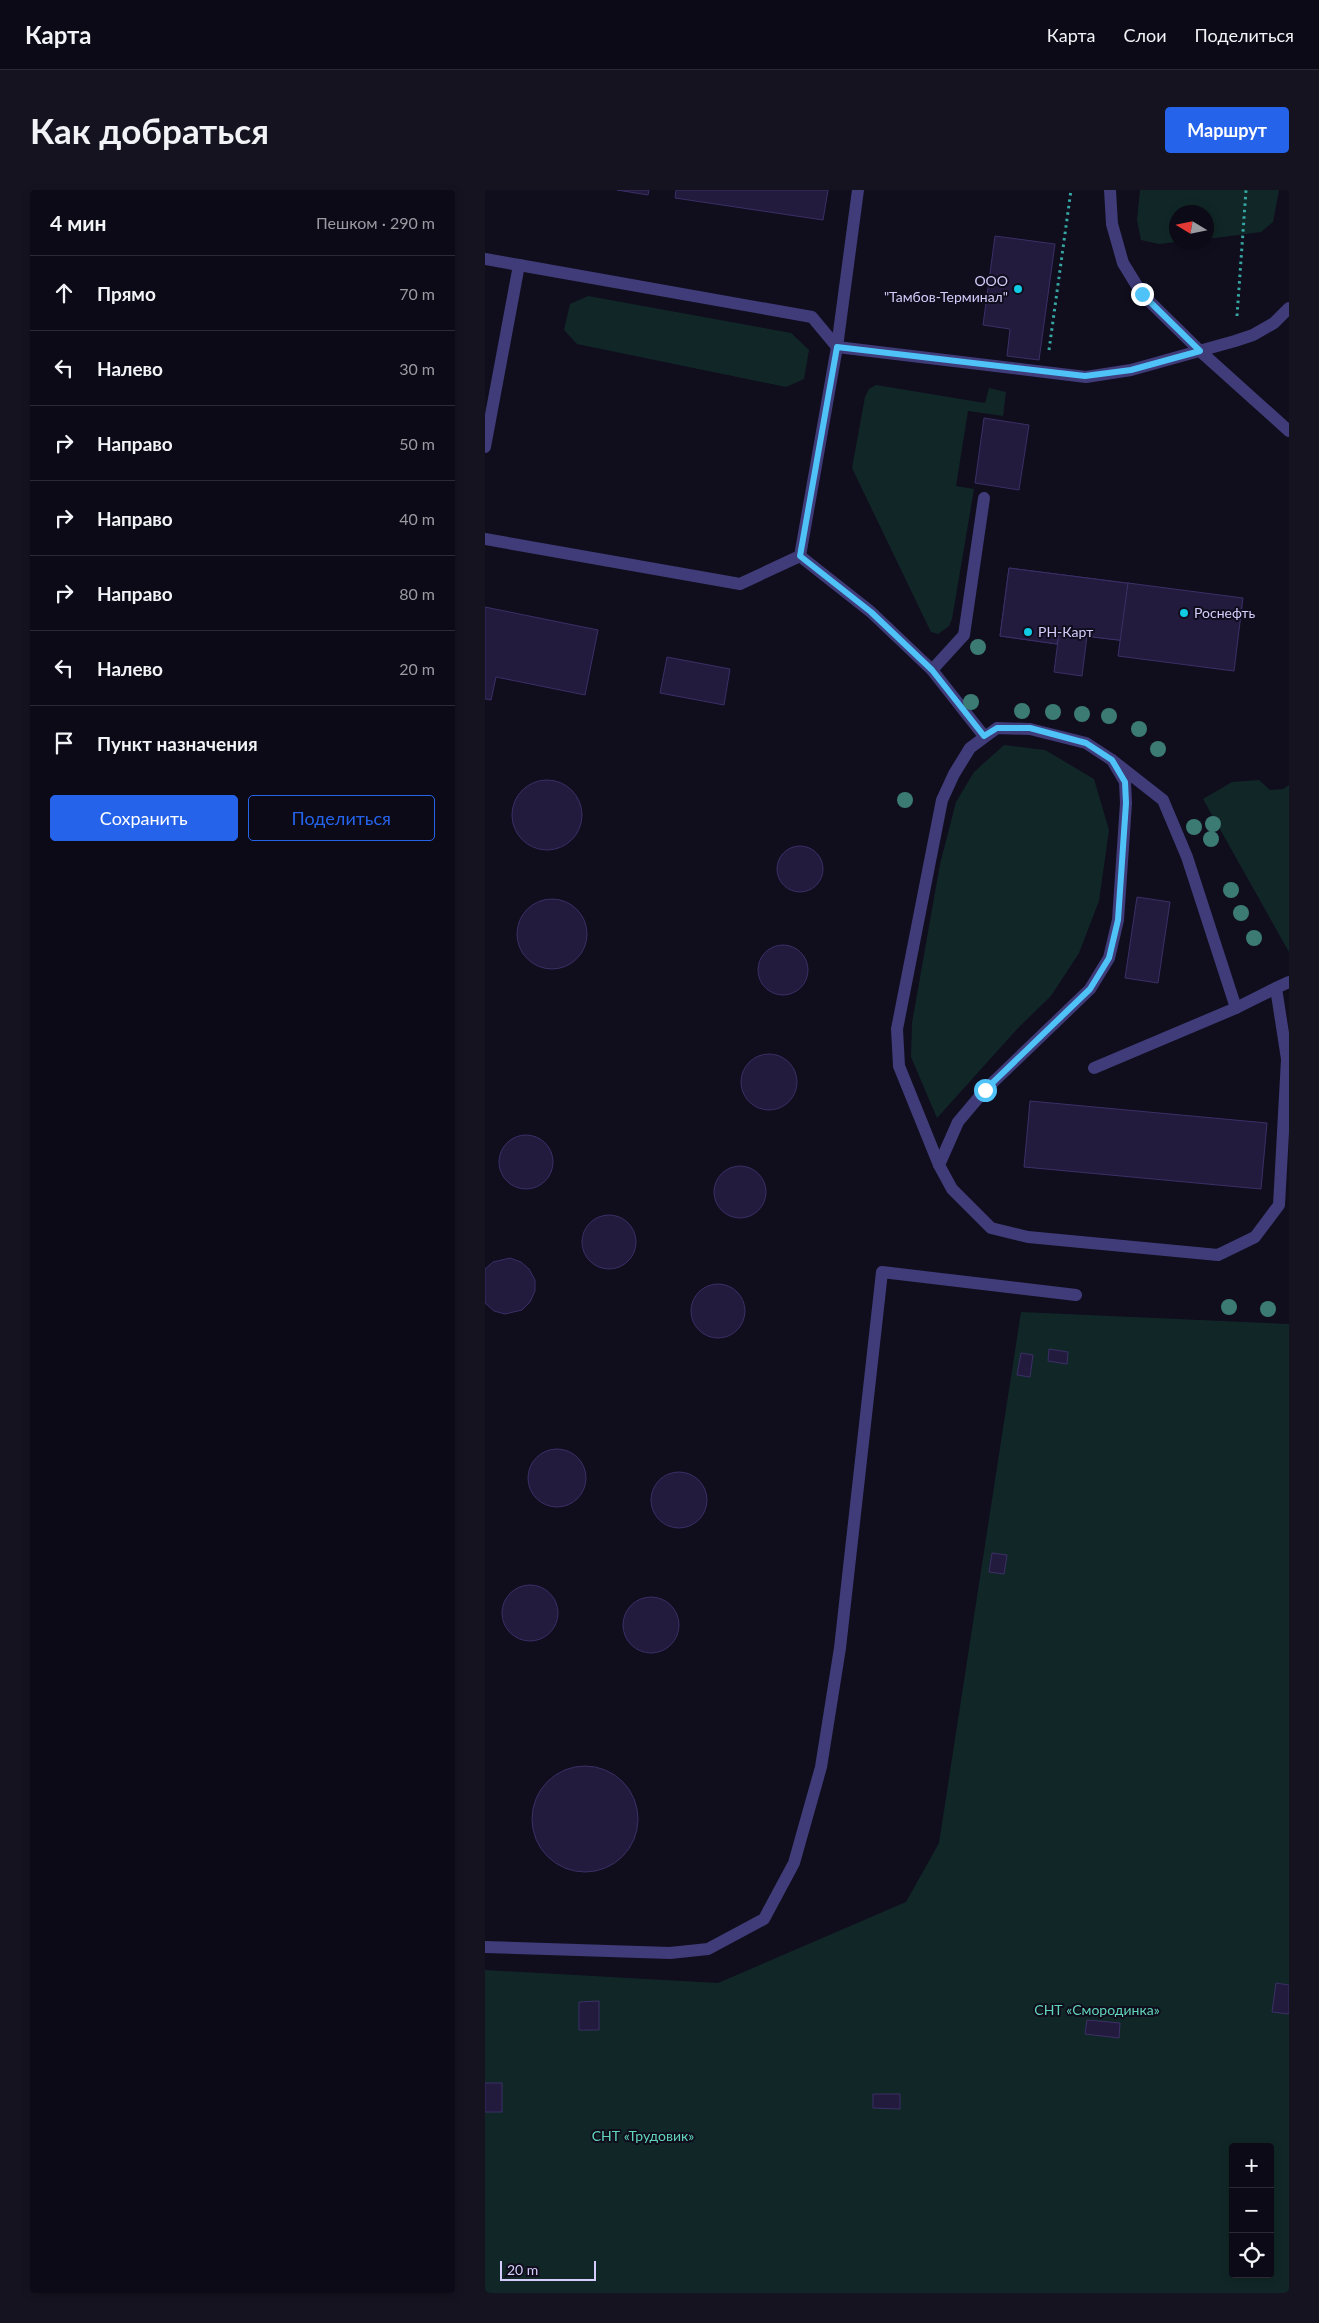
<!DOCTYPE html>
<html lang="ru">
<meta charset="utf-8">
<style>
body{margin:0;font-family:Lato,sans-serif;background:#15131f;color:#f1f3f6}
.controls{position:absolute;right:15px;bottom:15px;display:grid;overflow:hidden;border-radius:5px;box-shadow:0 2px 8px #0003}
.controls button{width:45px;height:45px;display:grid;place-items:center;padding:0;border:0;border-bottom:1px solid #2c2b35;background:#0c0a16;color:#f1f3f6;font:25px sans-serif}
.compass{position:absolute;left:684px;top:15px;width:45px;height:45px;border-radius:50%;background:#0c0a16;box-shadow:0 2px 8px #0003;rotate:280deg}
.scale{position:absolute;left:15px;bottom:12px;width:96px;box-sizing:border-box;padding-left:5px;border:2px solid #d4cdfb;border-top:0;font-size:14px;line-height:18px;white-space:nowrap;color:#d4cdfb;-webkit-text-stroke:4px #100d1d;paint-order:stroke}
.stop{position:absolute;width:15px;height:15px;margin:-11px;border:4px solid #4fc3f7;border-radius:50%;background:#fff}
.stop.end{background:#4fc3f7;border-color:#fff;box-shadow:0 1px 5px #0008}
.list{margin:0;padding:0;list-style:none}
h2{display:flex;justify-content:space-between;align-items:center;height:65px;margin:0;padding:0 20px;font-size:21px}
h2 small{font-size:16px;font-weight:400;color:#9a9aa1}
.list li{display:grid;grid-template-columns:32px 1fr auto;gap:15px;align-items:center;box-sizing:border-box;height:75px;padding:0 20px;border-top:1px solid #2c2b35}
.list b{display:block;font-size:19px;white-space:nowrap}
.list em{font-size:16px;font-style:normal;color:#9a9aa1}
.actions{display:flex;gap:10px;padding:15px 20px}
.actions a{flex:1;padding:11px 0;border:1px solid #2563eb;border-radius:5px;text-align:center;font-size:18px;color:#2563eb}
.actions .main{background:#2563eb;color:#fff}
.icon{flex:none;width:28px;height:28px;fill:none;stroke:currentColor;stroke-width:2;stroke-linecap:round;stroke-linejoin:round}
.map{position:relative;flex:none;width:804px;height:2103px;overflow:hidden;border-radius:5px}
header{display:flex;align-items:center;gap:30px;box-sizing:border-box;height:70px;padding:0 25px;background:#0c0a16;border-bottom:1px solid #2c2b35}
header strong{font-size:24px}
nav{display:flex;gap:28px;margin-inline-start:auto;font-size:18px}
.intro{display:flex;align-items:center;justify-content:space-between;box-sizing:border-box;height:120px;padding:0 30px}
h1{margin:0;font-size:35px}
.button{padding:12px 22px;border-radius:5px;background:#2563eb;color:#fff;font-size:18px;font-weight:700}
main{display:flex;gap:30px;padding:0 30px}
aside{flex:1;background:#0c0a16;border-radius:5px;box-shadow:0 2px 8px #0003}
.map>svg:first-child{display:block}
.green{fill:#112727;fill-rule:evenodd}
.building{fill:#231b3d;stroke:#3b2f67}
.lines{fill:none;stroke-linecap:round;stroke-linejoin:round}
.path{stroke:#36a7a3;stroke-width:3;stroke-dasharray:2.5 4;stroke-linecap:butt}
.service{stroke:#3f3c79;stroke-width:12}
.minor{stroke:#3f3c79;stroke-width:12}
.tree{fill:#3c7b73}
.route{stroke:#4fc3f7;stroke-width:6}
.poi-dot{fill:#11cae4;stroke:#100d1d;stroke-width:2}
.labels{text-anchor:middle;stroke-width:4;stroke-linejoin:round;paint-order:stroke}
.poi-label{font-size:14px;fill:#d4cdfb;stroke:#100d1d;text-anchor:start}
.park-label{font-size:14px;fill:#60d5ba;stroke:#100d1d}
</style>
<header>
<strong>Карта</strong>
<nav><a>Карта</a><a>Слои</a><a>Поделиться</a></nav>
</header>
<div class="intro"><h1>Как добраться</h1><a class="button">Маршрут</a></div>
<main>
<aside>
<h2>4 мин<small>Пешком · 290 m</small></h2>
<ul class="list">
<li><svg class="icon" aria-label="ahead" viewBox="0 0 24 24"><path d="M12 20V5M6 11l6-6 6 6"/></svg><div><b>Прямо</b></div><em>70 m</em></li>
<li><svg class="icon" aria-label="left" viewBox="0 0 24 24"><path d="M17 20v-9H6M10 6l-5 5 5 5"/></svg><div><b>Налево</b></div><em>30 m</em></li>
<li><svg class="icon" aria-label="right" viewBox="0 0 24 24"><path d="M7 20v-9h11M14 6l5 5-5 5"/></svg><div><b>Направо</b></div><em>50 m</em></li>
<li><svg class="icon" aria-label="right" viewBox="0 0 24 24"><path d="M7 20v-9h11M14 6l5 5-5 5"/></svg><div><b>Направо</b></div><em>40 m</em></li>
<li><svg class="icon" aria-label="right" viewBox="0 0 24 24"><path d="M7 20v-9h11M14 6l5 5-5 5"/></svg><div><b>Направо</b></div><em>80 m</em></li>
<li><svg class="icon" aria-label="left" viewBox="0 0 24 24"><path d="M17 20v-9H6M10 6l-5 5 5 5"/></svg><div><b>Налево</b></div><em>20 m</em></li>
<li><svg class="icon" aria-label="arrive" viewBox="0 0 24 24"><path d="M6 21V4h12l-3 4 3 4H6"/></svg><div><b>Пункт назначения</b></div></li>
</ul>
<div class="actions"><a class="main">Сохранить</a><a>Поделиться</a></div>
</aside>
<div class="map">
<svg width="804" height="2103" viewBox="0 0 804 2103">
<rect width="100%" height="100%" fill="#100d1d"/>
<!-- green -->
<g class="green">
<polygon points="655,0 794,0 788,32 776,42 722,49 722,22 692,22 691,52 674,54 656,50 652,30"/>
<polygon points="103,106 306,143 324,160 319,189 301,197 92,154 79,140 85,114"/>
<polygon points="391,195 500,213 504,198 521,202 518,226 483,221 471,296 489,299 467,429 464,436 453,444 446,442 367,278 380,207 384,199"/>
<polygon points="519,555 560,560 609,589 624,640 614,711 594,763 566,806 534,837 452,928 426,867 427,833 455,674 471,612 489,582"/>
<polygon points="774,590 785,600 798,599 804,595 804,762 718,609 747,592"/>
<path d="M536,1122L804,1134V2103H0V1780L233,1793L421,1712L454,1653ZM748,1957H785V2084H748Z"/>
</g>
<!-- building -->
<g class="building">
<polygon points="132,0 164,0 163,5"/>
<polygon points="191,0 343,0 338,30 190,8"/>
<polygon points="510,46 570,54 554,170 522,166 525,139 498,135"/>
<polygon points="499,228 544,235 534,300 490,293"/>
<polygon points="524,378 649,394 646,415 658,416 656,433 644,431 642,451 574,443 572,454 515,446"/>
<polygon points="524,378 649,394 642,451 574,443 572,454 515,446"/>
<polygon points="643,393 758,408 749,481 633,466"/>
<polygon points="0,417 113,440 100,505 11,487 6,510 0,509"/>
<polygon points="574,443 602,446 597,486 569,482"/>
<polygon points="182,467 245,479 239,515 175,503"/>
<circle cx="62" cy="625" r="35"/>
<circle cx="315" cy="679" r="23"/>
<polygon points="652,707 685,712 673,793 640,788"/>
<circle cx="67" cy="744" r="35"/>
<circle cx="298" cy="780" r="25"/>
<circle cx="284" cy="892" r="28"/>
<polygon points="545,911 782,933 776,999 539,977"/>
<circle cx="41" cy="972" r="27"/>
<circle cx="255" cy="1002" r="26"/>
<circle cx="124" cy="1052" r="27"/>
<polygon points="25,1068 36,1072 44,1079 50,1090 50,1101 45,1112 37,1120 20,1124 9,1121 0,1113 0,1079 8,1072"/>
<circle cx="233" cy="1121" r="27"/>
<polygon points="564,1159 583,1162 582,1174 563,1171"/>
<polygon points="536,1163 548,1165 545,1187 532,1185"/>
<circle cx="72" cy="1288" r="29"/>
<circle cx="194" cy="1310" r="28"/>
<polygon points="507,1363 522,1365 519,1384 504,1382"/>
<circle cx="45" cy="1423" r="28"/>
<circle cx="166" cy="1435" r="28"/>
<circle cx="100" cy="1629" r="53"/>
<polygon points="791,1793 804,1795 804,1824 787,1822"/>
<polygon points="114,1811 114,1840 94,1840 94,1812"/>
<polygon points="602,1830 635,1833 634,1848 600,1844"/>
<rect x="0" y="1893" width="17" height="29"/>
<polygon points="388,1904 415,1904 415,1919 388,1918"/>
</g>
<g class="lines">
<!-- path -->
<g class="path">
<polyline points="752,126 761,0"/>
<polyline points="564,160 586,0"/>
</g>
<!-- service -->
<g class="service">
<polyline points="0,69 34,75 0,257"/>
<polyline points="34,75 327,127 352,157 373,0"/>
<polyline points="0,349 255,394 315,366 352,157 601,187 646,180 750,151 768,145 789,133 804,118"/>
<polyline points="315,366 386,422 447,480 499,546"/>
<polyline points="447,480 479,445 499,308"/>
<polyline points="627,570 640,592 641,613 633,730 624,768 605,799 500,900 473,932 454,975 467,999 506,1038 543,1047 733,1065 770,1047 794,1015 802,869 791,798 804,792"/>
<polyline points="609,878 751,818"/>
<polyline points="454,975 414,876 412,839 457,610 469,584 485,558 512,538 545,539 601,553 627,570 678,610 702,667 751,818 791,798"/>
<polyline points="0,1757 185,1763 223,1759 279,1729 309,1673 336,1577 355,1458 397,1082 591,1105"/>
</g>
<!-- minor -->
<polyline class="minor" points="625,0 627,34 638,73 657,104 715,161 804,241"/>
</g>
<!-- trees -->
<g class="tree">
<circle cx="493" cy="457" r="8"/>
<circle cx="486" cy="512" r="8"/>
<circle cx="537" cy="521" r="8"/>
<circle cx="568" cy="522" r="8"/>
<circle cx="597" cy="524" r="8"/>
<circle cx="624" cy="526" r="8"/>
<circle cx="654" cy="539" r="8"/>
<circle cx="673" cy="559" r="8"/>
<circle cx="420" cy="610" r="8"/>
<circle cx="728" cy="634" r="8"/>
<circle cx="709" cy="637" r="8"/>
<circle cx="726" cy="649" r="8"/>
<circle cx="746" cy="700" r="8"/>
<circle cx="756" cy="723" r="8"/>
<circle cx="769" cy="748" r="8"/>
<circle cx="744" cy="1117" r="8"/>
<circle cx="783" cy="1119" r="8"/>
</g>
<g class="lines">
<!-- route -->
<polyline class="route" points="500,900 605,799 624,768 633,730 641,613 640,592 627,570 601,553 545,538 512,538 499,546 447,480 386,422 315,366 352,157 600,186 646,180 715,161 657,104"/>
</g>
<!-- markers -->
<g class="poi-dot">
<circle cx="533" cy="99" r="5"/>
<circle cx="699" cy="423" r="5"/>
<circle cx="543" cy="442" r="5"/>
</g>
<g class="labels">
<!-- poi labels -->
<g class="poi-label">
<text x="523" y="96" text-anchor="end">ООО<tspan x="523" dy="16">"Тамбов-Терминал"</tspan></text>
<text x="709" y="428">Роснефть</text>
<text x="553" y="447">РН-Карт</text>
</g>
<!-- park labels -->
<g class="park-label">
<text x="612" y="1825">СНТ «Смородинка»</text>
<text x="158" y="1951">СНТ «Трудовик»</text>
</g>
</g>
</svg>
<div class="controls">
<button>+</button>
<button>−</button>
<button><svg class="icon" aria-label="locate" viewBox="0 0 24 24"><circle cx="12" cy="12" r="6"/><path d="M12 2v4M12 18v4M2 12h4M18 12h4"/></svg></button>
</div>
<svg class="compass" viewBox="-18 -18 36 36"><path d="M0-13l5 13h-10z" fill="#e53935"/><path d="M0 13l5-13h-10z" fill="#9a9aa1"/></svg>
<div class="scale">20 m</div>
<div class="stop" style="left:500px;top:900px"></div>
<div class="stop end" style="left:657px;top:104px"></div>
</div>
</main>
